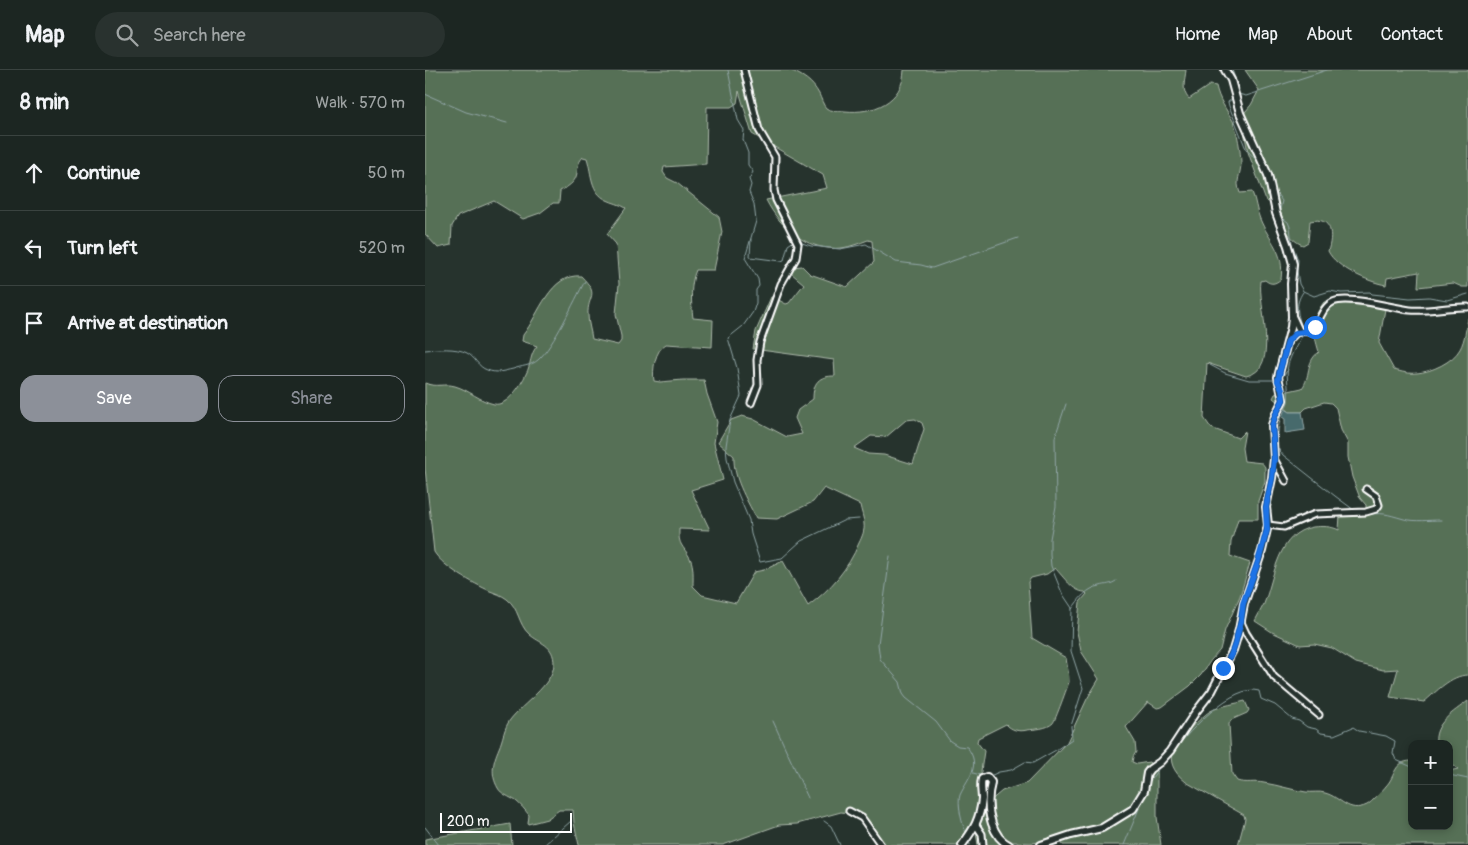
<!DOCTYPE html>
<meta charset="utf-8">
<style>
body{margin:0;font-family:Pangolin,sans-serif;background:#29322f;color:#f1f3f6}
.controls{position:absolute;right:15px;bottom:15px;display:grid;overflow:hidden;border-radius:10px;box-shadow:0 2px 8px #0003}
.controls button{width:45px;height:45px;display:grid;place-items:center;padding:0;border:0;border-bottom:1px solid #3a4340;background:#1c2622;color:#f1f3f6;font:25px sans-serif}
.scale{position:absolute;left:15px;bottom:12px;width:132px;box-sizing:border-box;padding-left:5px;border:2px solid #fff;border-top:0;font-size:14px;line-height:18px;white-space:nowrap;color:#fff;-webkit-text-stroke:4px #26332d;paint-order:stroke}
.stop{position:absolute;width:15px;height:15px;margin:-11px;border:4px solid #1a73e8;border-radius:50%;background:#fff}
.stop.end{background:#1a73e8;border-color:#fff;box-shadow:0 1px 5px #0008}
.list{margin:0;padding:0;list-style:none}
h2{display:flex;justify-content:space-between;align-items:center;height:65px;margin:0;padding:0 20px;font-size:21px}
h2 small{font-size:16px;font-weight:400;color:#a0a5a5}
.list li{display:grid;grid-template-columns:32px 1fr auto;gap:15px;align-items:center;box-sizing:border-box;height:75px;padding:0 20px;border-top:1px solid #3a4340}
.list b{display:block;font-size:19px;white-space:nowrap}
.list em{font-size:16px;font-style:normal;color:#a0a5a5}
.actions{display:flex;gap:10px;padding:15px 20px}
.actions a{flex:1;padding:11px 0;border:1px solid #8c9099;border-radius:15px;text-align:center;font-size:18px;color:#8c9099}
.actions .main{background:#8c9099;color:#fff}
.icon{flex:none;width:28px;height:28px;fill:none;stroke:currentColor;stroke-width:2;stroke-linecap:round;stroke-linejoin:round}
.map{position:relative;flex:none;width:1043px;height:775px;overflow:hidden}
header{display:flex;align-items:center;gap:30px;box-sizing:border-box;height:70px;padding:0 25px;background:#1c2622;border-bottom:1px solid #3a4340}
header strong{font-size:24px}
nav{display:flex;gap:28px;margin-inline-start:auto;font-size:18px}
.search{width:350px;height:45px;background:#29322f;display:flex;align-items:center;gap:12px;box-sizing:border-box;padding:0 18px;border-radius:28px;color:#a0a5a5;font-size:19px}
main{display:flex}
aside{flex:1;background:#1c2622}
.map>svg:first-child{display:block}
.green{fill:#577056;stroke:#abb8aa;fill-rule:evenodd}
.water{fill:#476a6c;stroke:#91a6a7}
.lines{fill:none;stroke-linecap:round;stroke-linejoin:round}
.stream{stroke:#91a6a7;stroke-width:1}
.minor-casing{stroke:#fff;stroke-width:9}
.tertiary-casing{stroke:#fff;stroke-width:10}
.minor{stroke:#26332d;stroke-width:5}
.tertiary{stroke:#26332d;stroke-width:6}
.route{stroke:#1a73e8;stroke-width:6}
</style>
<header>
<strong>Map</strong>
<div class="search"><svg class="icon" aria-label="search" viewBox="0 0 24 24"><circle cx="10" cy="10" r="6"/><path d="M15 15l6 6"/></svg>Search here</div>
<nav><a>Home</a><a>Map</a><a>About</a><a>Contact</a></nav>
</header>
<main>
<aside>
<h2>8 min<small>Walk · 570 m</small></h2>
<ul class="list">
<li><svg class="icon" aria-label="ahead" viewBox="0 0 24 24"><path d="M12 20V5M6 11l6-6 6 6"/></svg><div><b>Continue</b></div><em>50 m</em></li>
<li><svg class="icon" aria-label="left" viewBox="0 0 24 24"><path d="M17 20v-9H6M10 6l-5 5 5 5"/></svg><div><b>Turn left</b></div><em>520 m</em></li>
<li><svg class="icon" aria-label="arrive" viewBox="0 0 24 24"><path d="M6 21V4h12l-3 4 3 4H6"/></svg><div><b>Arrive at destination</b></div></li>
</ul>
<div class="actions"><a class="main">Save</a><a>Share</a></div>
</aside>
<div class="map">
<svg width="1043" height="775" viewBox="0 0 1043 775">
<rect width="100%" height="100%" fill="#26332d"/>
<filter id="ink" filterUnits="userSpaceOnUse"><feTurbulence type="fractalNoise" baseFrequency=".02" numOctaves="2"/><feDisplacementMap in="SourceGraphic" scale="10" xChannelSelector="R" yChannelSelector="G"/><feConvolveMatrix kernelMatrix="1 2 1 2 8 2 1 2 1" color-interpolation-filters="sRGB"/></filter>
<g filter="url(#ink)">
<!-- green -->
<g class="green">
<path d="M0,0H365C378,6 387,11 394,24C396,28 398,35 401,38C407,42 413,40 420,41C448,44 478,32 479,0H761C760,10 756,21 764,29L785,15L791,16C794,30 801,39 808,51C812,59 816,84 816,93C816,105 810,110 815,123L827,122C831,131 831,140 835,149C844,171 860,182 856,209C850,214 846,215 840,210L836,211C832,233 857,300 821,306L782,293L779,348L786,358L813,368L820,361L817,378L819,391L837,393L840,397V411L833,431V449H813L806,472L805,486L825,493L815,526L800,560L795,580L786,590L776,605L765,616L737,637L732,638L723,632L701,657L710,672L711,682L708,687L707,692L712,694L724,692L732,702V747L736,775H638L635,769L608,773L588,772V775H553L551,763L545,755L533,775H454C444,763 433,743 416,742L372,754L354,755L298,775H154L149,753L148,740H134L122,749L103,754L104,745C100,740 96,735 91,731C85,727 76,724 73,718C65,704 68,692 74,678C78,669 79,658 85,650C97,634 128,615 129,594C129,574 115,574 104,564C93,554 94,538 82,529C77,525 70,523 65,521C48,513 19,498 9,482L0,398V313C11,318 19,313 30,316C44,320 55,331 69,334C82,337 96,315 101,304C106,295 105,284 112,276L97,271L98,265C114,245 125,203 156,206C176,226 162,225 163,245C163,253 166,261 167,269L193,275L196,271V266L191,244L194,214L191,174L182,164L201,138C195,134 188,133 182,130C165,122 167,104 162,88L158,87C146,100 161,108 135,121L134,133H128L115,143L98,149L69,131L33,146L27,156L26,175L13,178L0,164ZM314,21L327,64L398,105L402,118L341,130C355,158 383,182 417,178C425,177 435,173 443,170L447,171L449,192L422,217L385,204L377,196L368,197L366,203L379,214L364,233L361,234L348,227H346L331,261L328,279L409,290L410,306C394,306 388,312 388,329L373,340L370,348L377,364L362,367L328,349L317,346L306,350L293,372L309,386C308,408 321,428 331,448L352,449L388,432L399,418L435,435C436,441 439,448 439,454C440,460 437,467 434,473C423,499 406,519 383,536L358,491L339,500L329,502L311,533L277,525L268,516C268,507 269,496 265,488C258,475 253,476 254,459L285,460L266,420L298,410L289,373L292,352L282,324L279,310H258L235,312L229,311C227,300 230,280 241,274L287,277L288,250L268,248C266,234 265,213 271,200H289L297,162L294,147L252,113L242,108L238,102L239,97L281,94L282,37H306L312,33ZM490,349L497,353L499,359L488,394L459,385L443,384L429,378L446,366L461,367L481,350ZM630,498C638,506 648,522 660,522L662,524L655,532L652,562L656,581L674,609L662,629L642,672L602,713L577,721L564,732L561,737L556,701L559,681L552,672L553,668L581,654C586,660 594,662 602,660C610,659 622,659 628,653C630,651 643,615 644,612C644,604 642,596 641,588L607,568L603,512L606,508L622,504Z"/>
<path d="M820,0H1043V217H1037L1028,213L993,217L994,202L962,208L961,215C944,212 911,198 903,181C908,166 908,146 885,151L883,172L878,175C862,170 854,146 847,133L841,131L823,82L817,51L820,42L826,35L834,20Z"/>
<path d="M906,231L960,239L954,273L969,300C977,302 984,304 992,303C1006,302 1028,292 1035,279C1040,270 1041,258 1043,248V605C1026,605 1011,622 999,632L965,627L973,599L958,600L931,593L907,578L889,574L875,575L847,562L830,551C833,545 836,540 839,534C850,506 852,463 888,457C897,456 906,456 914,460L915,445L938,442L941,439V435L935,428L927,407L923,387V373L916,360L911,338L906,333L899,332L881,338L877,342H865L848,328L850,324L877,318C886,307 880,292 894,282C888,261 885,251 899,232Z"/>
<path d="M820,631L824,640L822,643L806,650L804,654L807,704L812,711C821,714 830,711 839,713C853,715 867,720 881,722C887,723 894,721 900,723C916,727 923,744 942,735C946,733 958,720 961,716C971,706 968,691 987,691V756H1024V701L1033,699L1024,692V674H1011C1008,653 1029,642 1043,631V775H813L820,749L819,745L761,712C733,690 750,670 771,653C777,648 783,641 790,639C799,635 810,634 820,631Z"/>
<polygon points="85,754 87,775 0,775 0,769"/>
</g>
<!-- water -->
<polygon class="water" points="860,339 865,342 877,342 880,360 860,363 860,349 857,347"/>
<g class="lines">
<!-- stream -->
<g class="stream">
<polyline points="303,0 313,50 319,60 318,70 323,83 323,95 328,102 324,109 326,115 324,122 329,134 331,151 320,188 333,209 334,216 331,220 331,233 328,242 318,256 303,268 312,298 316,326 305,350 301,376 302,388 308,412 324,450 326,464 335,492 357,488 376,471 420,450 434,449"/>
<polyline points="807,0 814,19 813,23"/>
<polyline points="0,24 41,42 82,53"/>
<polyline points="813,24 821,26 902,0"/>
<polyline points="807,29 803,32 804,36 821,79 835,94"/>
<polyline points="844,98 847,105 849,120 857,131 854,143 856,147 863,152 865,157 867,174 873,190 872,201 874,214 878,221 889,226 905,221 916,223 945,222 947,224 985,228 1004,227 1022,230 1043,224"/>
<polyline points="326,169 325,187 356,191 359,190 363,175 369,171"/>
<polyline points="374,172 386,176 415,179 441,174 471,192 496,195 507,198 593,168"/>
<path d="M877,258C873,245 869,235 878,222"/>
<path d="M877,265C874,273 868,280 865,289C859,301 865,319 863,332C862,337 859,338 857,342C854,350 852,369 852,377L858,385L910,426L929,440"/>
<path d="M0,280C12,279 31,277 42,283C50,287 53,297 62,300C72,304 78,301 88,299C96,296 106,296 113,290C129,276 149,231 160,211"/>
<polyline points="785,295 800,303 824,310 851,310"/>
<polyline points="856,308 863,300"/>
<path d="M939,445C958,442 961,444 979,449C991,452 1003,450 1016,450"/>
<path d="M465,486L453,574L455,589L475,612L478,624L481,628L511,652L525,671L533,676L542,677C557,696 543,708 535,725C532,733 537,757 542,764"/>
<path d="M647,539C654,529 662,518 675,516C682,514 685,515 691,511"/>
<polyline points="348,651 383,728"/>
<path d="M750,679C765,661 808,613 834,621L836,629L850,635L867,649L874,651L882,657L891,659L896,663L909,665L928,657L934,661L961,666L970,671L968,683L971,690L987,697"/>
<polyline points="548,703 559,706"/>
<polyline points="1024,705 1043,709"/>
<polyline points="565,706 574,702 586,700 600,692 608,693 631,680 647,669 646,656 658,618 646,581 647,538 637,523 626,496 625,485 625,469 631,436 630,367 641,334"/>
<polyline points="722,715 737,694"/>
<polyline points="399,751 406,756 415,775"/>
<polyline points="0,757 14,775"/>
<polyline points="544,770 545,775"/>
<polyline points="119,775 146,751"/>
<polyline points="699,775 718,729"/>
</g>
<!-- minor casing -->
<g class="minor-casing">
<g id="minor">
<polyline points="319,0 334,60 350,87 349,120 351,130 373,174 371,188 356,214 335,272 332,290 333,315 326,333"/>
<path d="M868,247L875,262L888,260C895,251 897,237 908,232C922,225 968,238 985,240C1004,242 1023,236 1043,237"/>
<polyline points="863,271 871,263 875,262"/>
<polyline points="849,389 861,411"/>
<polyline points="843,455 859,457 890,444 941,442 951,439 954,435 951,426 941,419"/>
<polyline points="816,552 821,563 849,607 894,645"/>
<polyline points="424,741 437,748 456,775"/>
<polyline points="551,755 557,764 558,775"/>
</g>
</g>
<!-- tertiary casing -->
<g class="tertiary-casing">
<g id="tertiary">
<path d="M537,775C549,759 555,749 557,729C557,722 555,716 557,709L562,707L566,712C566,716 564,720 564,724C562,742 567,767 584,775"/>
<polyline points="616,775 646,765 677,758 708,739 719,721 722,703 725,699 735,692 745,681 770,643 787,621 808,580 814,560 819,534 837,481 843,455 841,437 847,408 849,389 847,355 850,346 858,330 853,307 866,257 867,247 866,214 868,194 863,176 851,143 843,105 815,43 806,10 800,0"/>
</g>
</g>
<!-- minor -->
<use href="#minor" class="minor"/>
<!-- tertiary -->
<use href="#tertiary" class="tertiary"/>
</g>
</g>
<g class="lines" filter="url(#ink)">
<!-- route -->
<polyline class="route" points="798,598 806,585 810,574 816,551 818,534 833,492 842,460 841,437 847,408 849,389 847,356 850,346 858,330 857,319 853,311 855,300 863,271 871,263 886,261 890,257"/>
</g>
</svg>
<div class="controls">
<button>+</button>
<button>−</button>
</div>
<div class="scale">200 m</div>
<div class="stop" style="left:890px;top:257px"></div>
<div class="stop end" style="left:798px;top:598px"></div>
</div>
</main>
